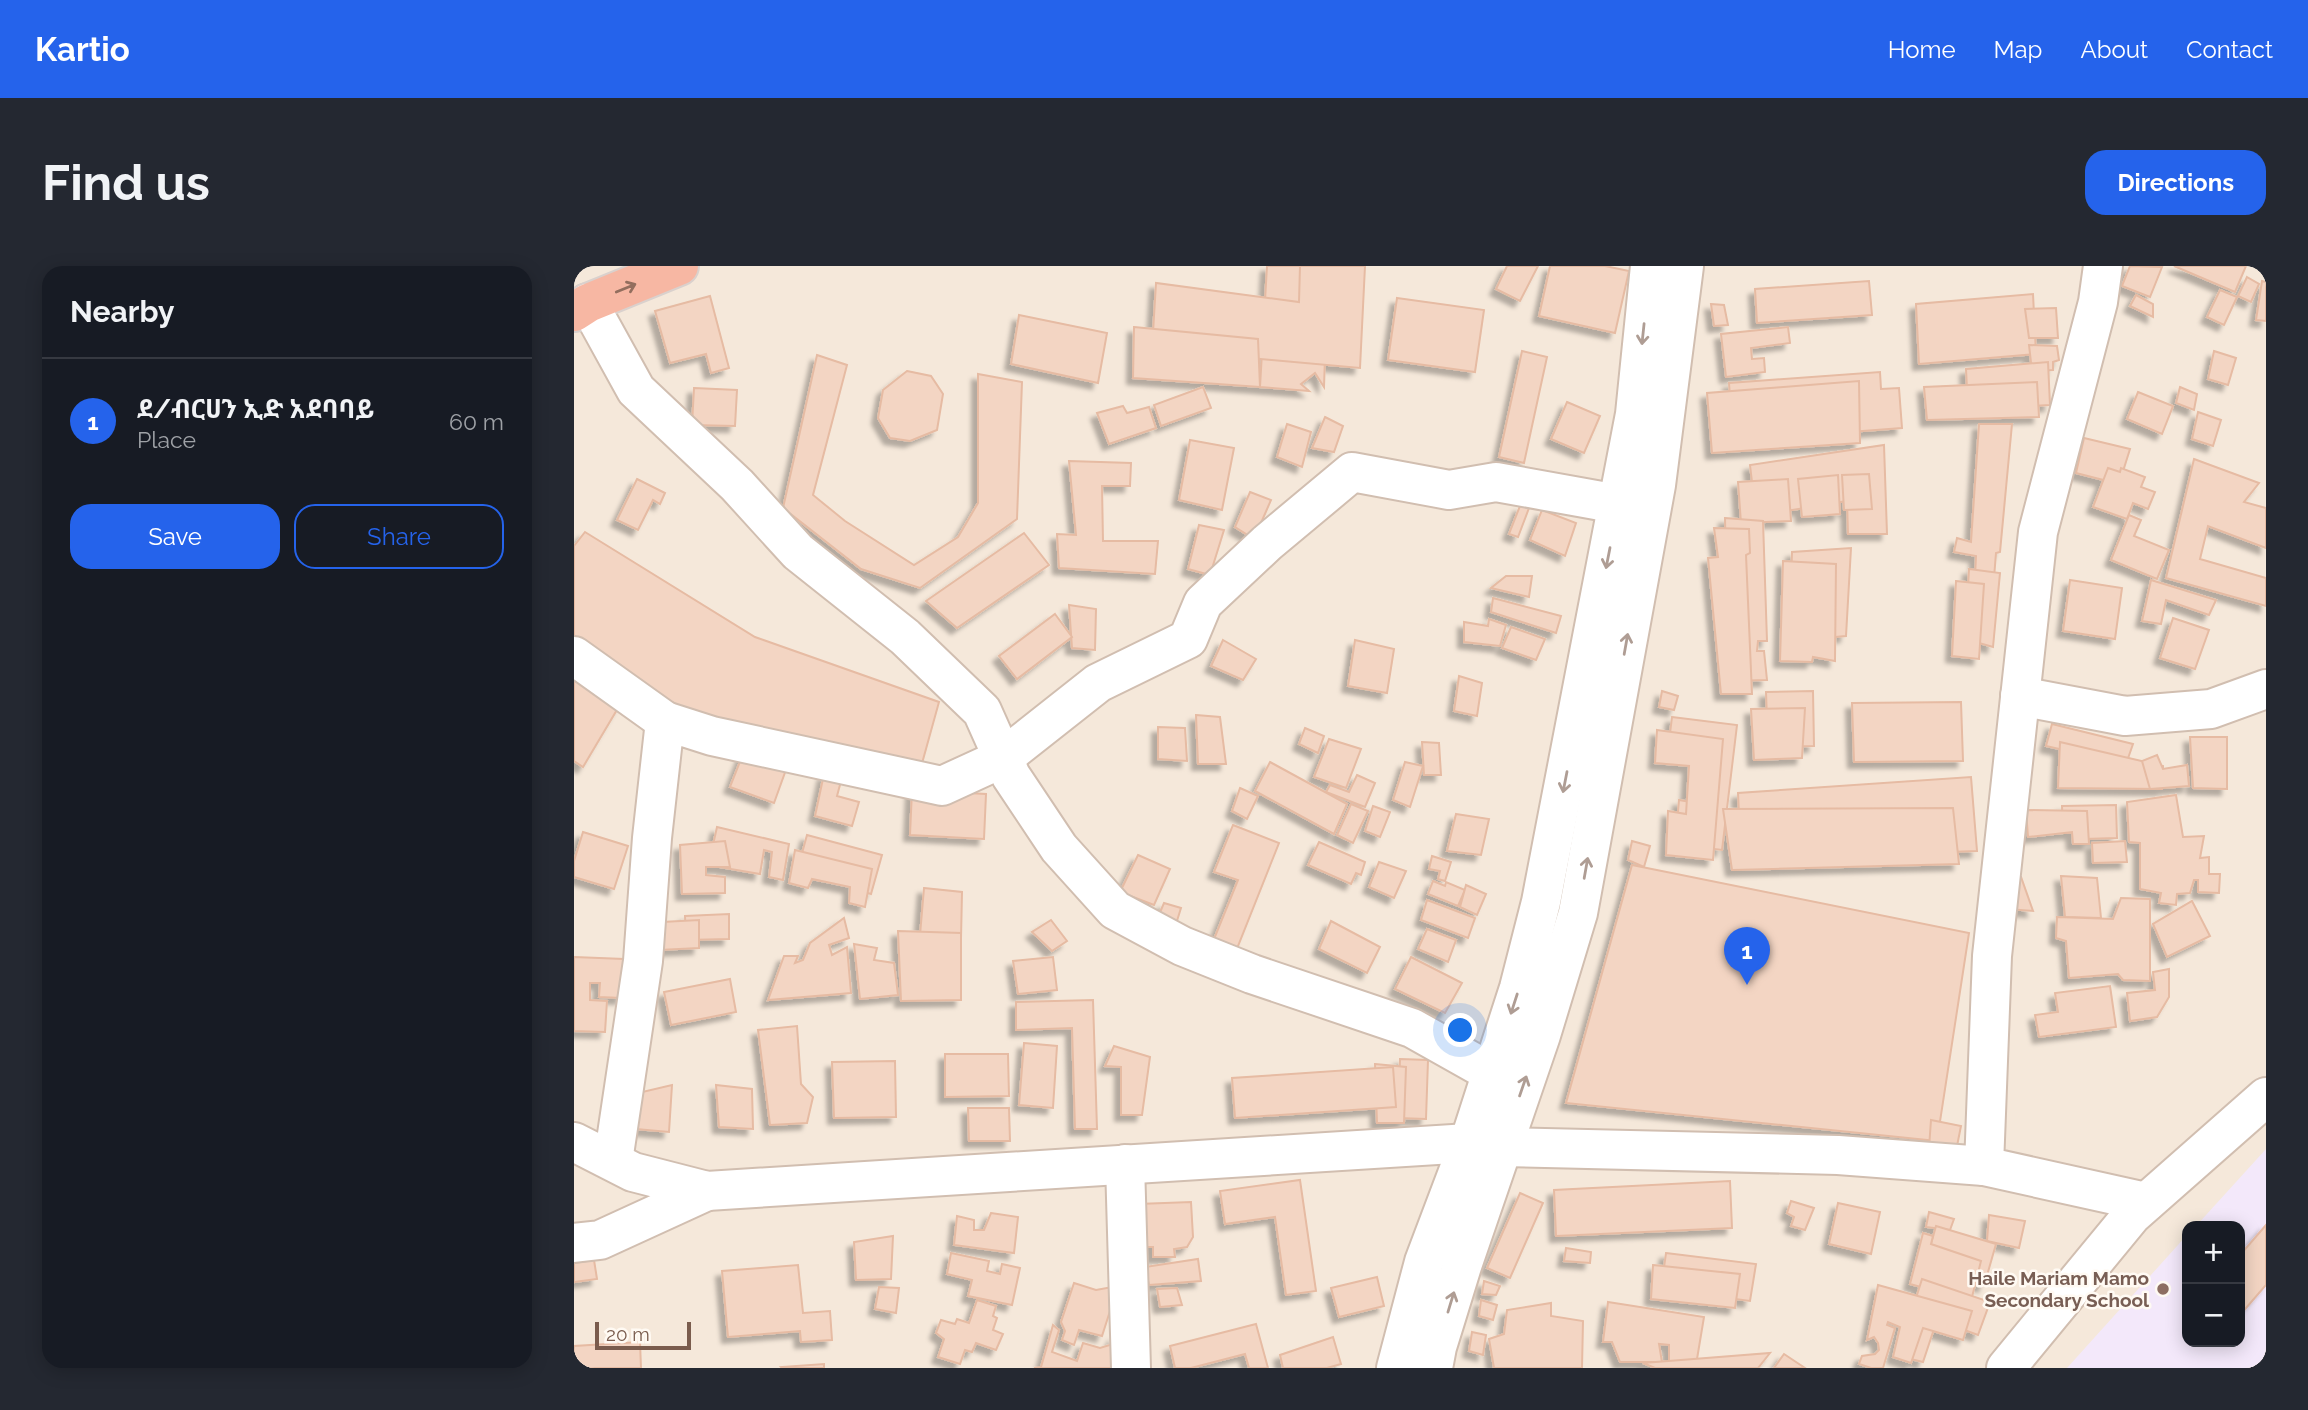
<!DOCTYPE html>
<meta charset="utf-8">
<style>
body{margin:0;font-family:Raleway,"Noto Sans Ethiopic",sans-serif;background:#242831;color:#f1f3f6}
.controls{position:absolute;right:21px;bottom:21px;display:grid;overflow:hidden;border-radius:14px;box-shadow:0 4px 18px #0003}
.controls button{width:63px;height:63px;display:grid;place-items:center;padding:0;border:0;border-bottom:2px solid #363941;background:#171b24;color:#f1f3f6;font:35px sans-serif}
.scale{position:absolute;left:21px;bottom:18px;width:96px;box-sizing:border-box;padding-left:7px;border:4px solid #7a5c4d;border-top:0;font-size:19px;line-height:24px;white-space:nowrap;color:#7a5c4d;-webkit-text-stroke:5px #fffaf3;paint-order:stroke}
.you{position:absolute;left:887px;top:765px;width:24px;height:24px;margin:-18px;border:5px solid #fff;border-radius:50%;background:#1a73e8;box-shadow:0 0 0 10px #1a73e833}
.badge{display:grid;place-items:center;width:46px;height:46px;border-radius:50%;background:#2563eb;color:#fff;font-size:23px;font-weight:700}
.pin{position:absolute;translate:-50% -58px;filter:drop-shadow(0 2px 4px #0008)}
.pin::after{content:'';position:absolute;top:37px;width:24px;height:21px;background:inherit;clip-path:polygon(0 0,100% 0,50% 100%)}
.list{margin:0;padding:0;list-style:none}
h2{display:flex;justify-content:space-between;align-items:center;height:91px;margin:0;padding:0 28px;font-size:30px}
h2 small{font-size:23px;font-weight:400;color:#9ea1a6}
.list li{display:grid;grid-template-columns:46px 1fr auto;gap:21px;align-items:center;box-sizing:border-box;height:126px;padding:0 28px;border-top:2px solid #363941}
.list b{display:block;font-size:26px;white-space:nowrap}
.list p{margin:0;font-size:23px;white-space:nowrap;color:#9ea1a6}
.list em{font-size:23px;font-style:normal;color:#9ea1a6}
.actions{display:flex;gap:14px;padding:21px 28px}
.actions a{flex:1;padding:16px 0;border:2px solid #2563eb;border-radius:21px;text-align:center;font-size:24px;color:#2563eb}
.actions .main{background:#2563eb;color:#fff}
.map{position:relative;flex:none;width:1692px;height:1102px;overflow:hidden;border-radius:21px}
header{display:flex;align-items:center;gap:42px;box-sizing:border-box;height:98px;padding:0 35px;background:#2563eb;color:#fff}
header strong{font-size:33px}
nav{display:flex;gap:38px;margin-inline-start:auto;font-size:24px}
.intro{display:flex;align-items:center;justify-content:space-between;box-sizing:border-box;height:168px;padding:0 42px}
h1{margin:0;font-size:49px}
.button{padding:18px 32px;border-radius:21px;background:#2563eb;color:#fff;font-size:24px;font-weight:700}
main{display:flex;gap:42px;padding:0 42px}
aside{flex:1;background:#171b24;border-radius:21px;box-shadow:0 4px 18px #0003}
.map>svg:first-child{display:block}
.residential{fill:#f5e8da;fill-rule:evenodd}
.education{fill:#f3e8fa}
.building{fill:#f3d5c3;stroke:#e6bba3;stroke-width:2;filter:url(#shadow)}
.lines{fill:none;stroke-linecap:round;stroke-linejoin:round}
.minor-casing{stroke:#d1beb0;stroke-width:42}
.highway-casing{stroke:#dad1cd;stroke-width:42}
.minor{stroke:#fff;stroke-width:38}
.highway{stroke:#f7b7a3;stroke-width:38}
.oneway{stroke:#936e5e}
.oneway2{stroke:#af9d94}
.education-dot{fill:#8d6e63;stroke:#fffaf3;stroke-width:2.5}
.labels{text-anchor:middle;stroke-width:5;stroke-linejoin:round;paint-order:stroke}
.education-label{font-size:19px;font-weight:bold;fill:#785e54;stroke:#fffaf3;text-anchor:end}
</style>
<header>
<strong>Kartio</strong>
<nav><a>Home</a><a>Map</a><a>About</a><a>Contact</a></nav>
</header>
<div class="intro"><h1>Find us</h1><a class="button">Directions</a></div>
<main>
<aside>
<h2>Nearby<small></small></h2>
<ul class="list">
<li><span class="badge">1</span><div><b>ደ/ብርሀን ኢድ አደባባይ</b><p>Place</p></div><em>60 m</em></li>
</ul>
<div class="actions"><a class="main">Save</a><a>Share</a></div>
</aside>
<div class="map">
<svg width="1692" height="1102" viewBox="0 0 1692 1102">
<defs>
<filter id="shadow"><feDropShadow dx="-6" dy="6" stdDeviation="2" flood-color="#0004"/></filter>
</defs>
<rect width="100%" height="100%" fill="#fdf6ec"/>
<!-- residential -->
<path class="residential" d="M0,0H1692V1102H0ZM1613,960H1666V1076H1613Z"/>
<!-- education -->
<polygon class="education" points="1692,883 1692,1102 1493,1102 1613,969 1613,1076 1666,1076 1666,960 1622,960"/>
<!-- building -->
<g class="building">
<polygon points="693,0 754,0 750,121 741,107 727,118 735,125 686,121"/>
<polygon points="726,0 791,0 786,102 578,83 582,17 725,36"/>
<polygon points="933,0 964,0 946,35 922,23"/>
<polygon points="976,0 1031,0 1055,5 1041,67 965,50"/>
<polygon points="1556,0 1588,1 1576,31 1548,20"/>
<polygon points="1600,0 1672,0 1661,26"/>
<polygon points="1673,11 1685,18 1677,36 1664,30"/>
<polygon points="1295,15 1298,49 1183,57 1181,23"/>
<polygon points="1688,15 1692,16 1692,55 1682,54"/>
<polygon points="1646,24 1663,31 1650,59 1633,51"/>
<polygon points="1459,28 1462,88 1345,98 1342,38"/>
<polygon points="1562,29 1579,38 1579,51 1556,40"/>
<polygon points="136,30 155,102 137,107 132,88 96,97 81,45"/>
<polygon points="823,32 910,44 901,106 814,94"/>
<polygon points="1137,38 1150,39 1154,59 1140,60"/>
<polygon points="1482,42 1484,72 1455,72 1451,43"/>
<polygon points="445,49 533,67 524,117 437,98"/>
<polygon points="560,61 684,73 686,121 559,112"/>
<polygon points="1214,61 1216,77 1177,82 1178,93 1190,92 1191,106 1152,111 1147,68"/>
<polygon points="1455,79 1483,80 1485,94 1479,96 1479,104 1458,105"/>
<polygon points="948,85 973,91 950,197 925,191"/>
<polygon points="1640,85 1662,92 1654,119 1634,113"/>
<polygon points="243,89 273,99 239,229 271,255 340,299 384,271 404,237 404,108 448,116 443,253 346,322 287,303 209,242"/>
<polygon points="1474,96 1476,139 1394,143 1392,103"/>
<polygon points="333,105 357,110 369,128 363,164 336,175 316,172 304,152 309,124"/>
<polygon points="1306,106 1307,123 1325,122 1328,162 1159,175 1155,117"/>
<polygon points="1285,115 1286,177 1138,187 1133,127"/>
<polygon points="1463,116 1465,151 1353,154 1350,121"/>
<polygon points="629,121 637,142 587,160 580,139"/>
<polygon points="1606,121 1623,128 1620,144 1602,137"/>
<polygon points="120,122 163,124 161,160 118,159"/>
<polygon points="1564,126 1599,140 1588,168 1553,153"/>
<polygon points="993,136 1026,150 1010,187 977,173"/>
<polygon points="549,140 553,147 575,141 582,162 535,178 523,147"/>
<polygon points="1624,146 1647,154 1639,180 1618,173"/>
<polygon points="751,151 769,160 760,186 738,182"/>
<polygon points="713,158 737,166 728,201 703,191"/>
<polygon points="1405,158 1438,158 1426,286 1422,287 1420,312 1401,311 1402,290 1380,286 1383,272 1397,276"/>
<polygon points="1510,172 1556,183 1545,218 1502,207"/>
<polygon points="616,174 660,182 648,244 605,234"/>
<polygon points="1310,179 1313,268 1274,268 1273,235 1182,250 1176,199"/>
<polygon points="1620,193 1685,217 1670,236 1692,242 1692,282 1634,260 1626,293 1692,312 1692,340 1592,312"/>
<polygon points="495,195 557,197 556,220 528,220 529,275 584,275 581,308 485,302 483,268 502,269"/>
<polygon points="1534,202 1546,206 1547,202 1571,211 1567,221 1581,226 1574,243 1559,237 1553,253 1519,241"/>
<polygon points="1295,208 1298,243 1270,244 1268,209"/>
<polygon points="1264,209 1266,248 1228,251 1224,213"/>
<polygon points="63,213 91,227 86,238 79,234 64,264 43,254"/>
<polygon points="1214,213 1217,255 1167,257 1164,216"/>
<polygon points="676,226 697,234 680,273 661,261"/>
<polygon points="946,240 955,242 944,271 935,268"/>
<polygon points="968,244 1002,257 991,290 956,274"/>
<polygon points="1555,249 1567,254 1560,270 1595,284 1583,313 1537,294"/>
<polygon points="1151,252 1189,255 1193,375 1184,375 1183,385 1190,385 1193,414 1154,415"/>
<polygon points="625,259 650,264 636,309 614,303"/>
<polygon points="1140,262 1175,263 1176,287 1172,289 1178,428 1147,428 1134,292 1144,291"/>
<polygon points="11,266 181,371 365,436 347,501 97,445 0,369 0,280"/>
<polygon points="450,267 475,299 383,362 352,335"/>
<polygon points="1277,282 1272,370 1250,372 1235,385 1215,383 1218,286"/>
<polygon points="1209,295 1262,298 1261,395 1239,391 1238,396 1206,395"/>
<polygon points="1395,303 1426,307 1419,381 1391,373"/>
<polygon points="932,310 958,310 955,331 917,322"/>
<polygon points="1496,314 1548,322 1541,373 1489,365"/>
<polygon points="1577,314 1642,334 1635,349 1592,334 1587,358 1568,355"/>
<polygon points="1382,315 1410,318 1405,393 1378,390"/>
<polygon points="919,332 987,350 982,367 917,346"/>
<polygon points="495,339 522,343 521,384 498,382"/>
<polygon points="481,348 498,371 443,413 425,390"/>
<polygon points="1599,352 1635,364 1621,403 1586,392"/>
<polygon points="915,353 932,359 926,380 890,376 890,356 914,360"/>
<polygon points="937,361 971,373 962,394 928,382"/>
<polygon points="649,374 682,393 669,414 637,400"/>
<polygon points="781,374 820,383 813,427 774,420"/>
<polygon points="0,408 47,437 9,501 0,495"/>
<polygon points="885,410 908,417 903,450 880,445"/>
<polygon points="1088,425 1104,430 1100,444 1085,441"/>
<polygon points="1239,425 1240,480 1194,481 1192,426"/>
<polygon points="1387,436 1389,495 1280,496 1278,437"/>
<polygon points="1231,442 1228,492 1180,494 1177,443"/>
<polygon points="622,449 646,451 652,498 624,498"/>
<polygon points="1098,451 1163,459 1148,584 1101,578 1105,534 1128,538 1130,490 1094,484"/>
<polygon points="1478,458 1559,478 1552,498 1472,480"/>
<polygon points="584,461 611,462 613,495 584,493"/>
<polygon points="731,462 750,470 744,487 725,478"/>
<polygon points="1083,464 1149,473 1139,594 1092,589 1094,545 1112,548 1115,500 1081,497"/>
<polygon points="1616,471 1653,471 1653,523 1619,522"/>
<polygon points="755,473 787,483 772,522 740,511"/>
<polygon points="848,476 865,477 867,509 850,509"/>
<polygon points="1486,476 1589,500 1588,523 1484,522"/>
<polygon points="171,483 214,498 200,537 156,521"/>
<polygon points="1583,489 1589,503 1613,499 1615,520 1576,523 1568,495"/>
<polygon points="696,496 773,538 760,568 681,525"/>
<polygon points="831,496 849,500 836,541 819,534"/>
<polygon points="250,508 267,515 263,530 285,536 278,560 241,550"/>
<polygon points="783,509 801,517 791,541 752,526 756,519 775,526"/>
<polygon points="1397,511 1403,585 1167,593 1164,527"/>
<polygon points="666,522 684,530 673,553 658,545"/>
<polygon points="338,524 412,528 410,573 336,569"/>
<polygon points="1602,529 1609,571 1630,570 1626,592 1635,591 1635,608 1646,608 1645,627 1624,626 1624,614 1620,614 1616,627 1603,628 1602,639 1585,637 1587,627 1566,623 1566,577 1555,576 1553,536"/>
<polygon points="777,538 794,545 779,577 763,569"/>
<polygon points="1542,539 1543,572 1509,573 1509,566 1489,567 1488,540"/>
<polygon points="799,540 816,546 806,571 791,565"/>
<polygon points="1379,542 1385,598 1158,604 1149,543"/>
<polygon points="1452,544 1513,545 1515,578 1499,578 1498,566 1454,571"/>
<polygon points="882,548 915,553 907,589 873,585"/>
<polygon points="659,559 705,577 662,685 640,673 664,614 640,606"/>
<polygon points="143,561 215,578 209,614 195,611 198,586 190,584 186,608 145,601 145,591 137,588"/>
<polygon points="9,566 54,580 40,623 0,611 0,595"/>
<polygon points="233,569 308,589 297,628 283,624 286,610 251,603 247,615 222,609"/>
<polygon points="151,575 156,601 132,601 132,609 151,611 151,627 108,628 106,579"/>
<polygon points="1058,575 1076,580 1070,601 1054,594"/>
<polygon points="1551,575 1553,596 1519,597 1518,577"/>
<polygon points="745,576 791,596 787,609 782,607 777,618 734,599"/>
<polygon points="221,584 298,603 291,641 275,637 276,621 238,613 234,622 215,617"/>
<polygon points="564,589 596,603 580,639 546,626"/>
<polygon points="858,590 877,596 871,615 864,613 866,605 855,603"/>
<polygon points="805,596 832,605 820,632 795,621"/>
<polygon points="1058,599 1395,667 1363,875 992,837"/>
<polygon points="1435,609 1447,611 1459,645 1434,643"/>
<polygon points="1487,610 1523,612 1527,652 1491,651"/>
<polygon points="859,615 871,620 872,616 891,624 884,640 854,628"/>
<polygon points="892,619 912,628 903,649 886,641"/>
<polygon points="350,622 388,626 387,673 346,669"/>
<polygon points="1547,632 1576,633 1576,715 1549,714 1544,708 1495,712 1492,675 1482,672 1483,651 1539,653"/>
<polygon points="853,634 901,652 894,672 847,654"/>
<polygon points="1618,635 1636,670 1593,691 1579,658"/>
<polygon points="590,637 607,642 602,658 584,651"/>
<polygon points="155,648 155,673 112,674 111,650"/>
<polygon points="270,652 275,672 255,679 258,689 273,681 277,727 194,734 210,690 224,690 221,697 229,694 236,677"/>
<polygon points="125,654 125,682 85,684 88,656"/>
<polygon points="477,654 493,675 478,685 458,666"/>
<polygon points="757,655 806,681 793,707 745,683"/>
<polygon points="853,663 882,674 874,696 844,683"/>
<polygon points="324,665 387,667 387,734 327,735"/>
<polygon points="280,678 303,682 300,694 320,697 324,729 286,733"/>
<polygon points="0,691 50,693 48,732 25,731 26,717 16,717 16,734 33,735 31,766 0,765"/>
<polygon points="479,691 483,724 444,728 439,695"/>
<polygon points="837,691 888,717 871,747 821,723"/>
<polygon points="1595,703 1595,731 1583,751 1556,755 1553,727 1581,724 1579,706"/>
<polygon points="156,713 162,746 97,759 90,726"/>
<polygon points="1536,720 1542,761 1465,771 1461,749 1484,746 1481,727"/>
<polygon points="519,734 523,863 501,863 498,762 442,764 442,736"/>
<polygon points="223,760 227,818 239,831 233,857 196,859 184,764"/>
<polygon points="450,777 483,780 479,842 445,839"/>
<polygon points="540,780 576,791 568,849 547,849 547,801 531,800"/>
<polygon points="371,788 434,788 435,830 371,831"/>
<polygon points="826,793 854,794 852,853 824,852"/>
<polygon points="321,795 322,851 260,852 258,796"/>
<polygon points="801,798 832,801 830,857 803,857"/>
<polygon points="819,801 822,841 661,852 658,812"/>
<polygon points="98,819 95,866 62,863 64,827"/>
<polygon points="142,819 178,823 179,863 145,861"/>
<polygon points="394,842 435,842 436,875 395,875"/>
<polygon points="1357,854 1387,860 1382,885 1355,882"/>
<polygon points="726,914 742,1025 712,1029 701,951 651,958 646,925"/>
<polygon points="1156,915 1158,962 982,970 980,924"/>
<polygon points="946,927 969,937 936,1012 913,1002"/>
<polygon points="1217,935 1240,942 1231,964 1217,960 1220,951 1213,947"/>
<polygon points="617,936 619,971 613,981 600,983 601,991 579,991 579,981 565,981 564,938"/>
<polygon points="1264,937 1306,946 1297,988 1255,978"/>
<polygon points="1355,946 1380,953 1376,964 1352,961"/>
<polygon points="417,947 444,951 440,987 380,979 383,950 400,954 400,964 410,964"/>
<polygon points="1415,949 1451,955 1445,982 1413,975"/>
<polygon points="1692,959 1692,1019 1666,1049 1666,989"/>
<polygon points="1362,960 1422,978 1410,1020 1350,1003"/>
<polygon points="1349,967 1359,970 1357,978 1407,995 1397,1035 1336,1018"/>
<polygon points="319,970 317,1013 282,1014 280,976"/>
<polygon points="992,982 1017,986 1016,997 990,995"/>
<polygon points="377,987 415,995 413,1005 426,1008 428,998 446,1002 438,1039 394,1030 398,1014 373,1008"/>
<polygon points="1092,987 1182,998 1176,1035 1087,1023"/>
<polygon points="624,993 627,1015 575,1019 571,1001"/>
<polygon points="20,994 23,1013 0,1016 0,997"/>
<polygon points="224,999 229,1047 256,1045 258,1074 227,1076 226,1065 154,1071 148,1005"/>
<polygon points="1079,999 1166,1008 1161,1042 1077,1033"/>
<polygon points="803,1011 810,1040 765,1051 757,1022"/>
<polygon points="1348,1013 1416,1036 1404,1069 1363,1054 1349,1096 1324,1090"/>
<polygon points="910,1015 926,1020 922,1029 908,1028"/>
<polygon points="500,1017 522,1024 544,1020 528,1070 505,1064 500,1079 488,1074 491,1065 487,1056"/>
<polygon points="1304,1019 1398,1045 1389,1074 1349,1062 1337,1097 1319,1091 1326,1061 1314,1056 1313,1059 1321,1062 1309,1102 1297,1102 1285,1098 1288,1090 1301,1088 1305,1084 1304,1077 1300,1071 1293,1074"/>
<polygon points="305,1021 325,1022 322,1047 301,1043"/>
<polygon points="603,1022 608,1039 586,1041 583,1023"/>
<polygon points="403,1034 422,1040 419,1050 423,1052 419,1064 429,1068 422,1084 402,1077 398,1086 391,1084 386,1098 364,1091 370,1073 362,1067 367,1054 381,1058 383,1053 395,1057"/>
<polygon points="907,1034 923,1039 919,1054 905,1050"/>
<polygon points="1034,1036 1130,1051 1122,1099 1095,1095 1095,1079 1085,1078 1088,1096 1046,1096 1038,1076 1029,1076"/>
<polygon points="977,1037 977,1050 1009,1055 1008,1102 920,1102 915,1073 930,1068 933,1044"/>
<polygon points="682,1058 694,1102 675,1102 671,1088 617,1102 601,1102 596,1080"/>
<polygon points="479,1059 485,1064 478,1086 503,1095 509,1077 526,1082 536,1079 540,1070 550,1102 460,1102 467,1101"/>
<polygon points="898,1066 912,1069 909,1089 895,1085"/>
<polygon points="759,1071 767,1098 753,1102 709,1102 706,1089"/>
<polygon points="66,1076 67,1102 0,1102 0,1080"/>
<polygon points="1196,1087 1184,1102 1081,1102 1069,1097"/>
<polygon points="1210,1088 1231,1102 1200,1102"/>
<polygon points="250,1098 250,1102 208,1102 207,1101"/>
</g>
<g class="lines">
<!-- minor casing -->
<g class="minor-casing">
<g id="minor">
<polyline points="1529,0 1524,36 1464,266 1418,690 1410,900 1572,936"/>
<polyline points="14,37 62,124 163,219 224,286 331,371 408,445 437,510 485,582 541,644 608,680 678,708 838,762 918,807"/>
<polyline points="0,390 91,455"/>
<polyline points="1446,430 1551,450 1637,443 1692,423"/>
<polyline points="0,876 59,906 133,925 895,877"/>
<polyline points="928,881 1264,889 1410,900"/>
<polyline points="39,895 69,695 78,572 91,455 138,470 368,520 429,492 524,417 614,373 629,337 693,277 778,206 875,224 922,216 1044,238"/>
<polyline points="551,898 557,1102"/>
<polyline points="0,977 26,974 133,925"/>
<polyline points="822,1102 850,996 895,877 945,722 967,636 1061,148 1076,0"/>
<polyline points="859,1102 863,1081 888,1000 967,769 1004,647 1082,219 1110,0"/>
<polyline points="1432,1102 1558,949 1692,831"/>
</g>
</g>
<!-- highway casing -->
<g class="highway-casing">
<polyline id="highway" points="0,46 14,37 105,0"/>
</g>
<!-- minor -->
<use href="#minor" class="minor"/>
<!-- highway -->
<use href="#highway" class="highway"/>
</g>
<!-- one-way arrows -->
<defs><path id="oneway-shaft" d="M-6 0H5M1.5-3L5.5 0L1.5 3" fill="none" stroke-width="1.6" stroke-linecap="round" stroke-linejoin="round" transform="scale(1.75)"/></defs>
<use class="oneway" href="#oneway-shaft" transform="translate(52 22) rotate(-22)"/>
<g class="oneway2">
<use href="#oneway-shaft" transform="translate(1069 68) rotate(96)"/>
<use href="#oneway-shaft" transform="translate(1034 292) rotate(101)"/>
<use href="#oneway-shaft" transform="translate(1052 378) rotate(-80)"/>
<use href="#oneway-shaft" transform="translate(991 516) rotate(101)"/>
<use href="#oneway-shaft" transform="translate(1012 602) rotate(-80)"/>
<use href="#oneway-shaft" transform="translate(940 738) rotate(108)"/>
<use href="#oneway-shaft" transform="translate(949 820) rotate(-71)"/>
<use href="#oneway-shaft" transform="translate(877 1036) rotate(-73)"/>
</g>
<!-- markers -->
<circle class="education-dot" cx="1589" cy="1023" r="7"/>
<g class="labels">
<!-- education labels -->
<g class="education-label">
<text x="1575" y="1019">Haile Mariam Mamo<tspan x="1575" dy="22">Secondary School</tspan></text>
</g>
</g>
</svg>
<div class="controls">
<button>+</button>
<button>−</button>
</div>
<div class="scale">20 m</div>
<div class="you"></div>
<div class="pin badge" style="left:1173px;top:719px">1</div>
</div>
</main>
